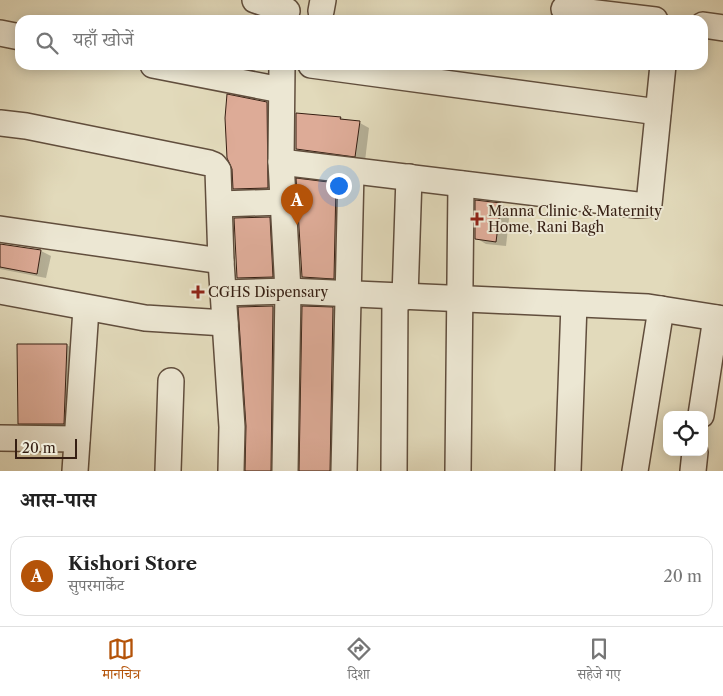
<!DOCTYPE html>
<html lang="hi">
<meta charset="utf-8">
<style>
body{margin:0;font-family:"Libre Caslon Text","Noto Serif Devanagari",serif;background:#f6f6f6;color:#222}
.controls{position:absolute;right:15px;bottom:15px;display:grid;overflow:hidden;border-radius:10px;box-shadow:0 2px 12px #0003}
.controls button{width:45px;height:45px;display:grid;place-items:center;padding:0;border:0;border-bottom:1px solid #e0e0e0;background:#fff;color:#222;font:25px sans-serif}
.scale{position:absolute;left:15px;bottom:12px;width:62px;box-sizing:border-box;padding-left:5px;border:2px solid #361f13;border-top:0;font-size:14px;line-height:18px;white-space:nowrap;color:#361f13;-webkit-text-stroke:4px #ece7d3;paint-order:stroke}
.you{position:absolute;left:338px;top:185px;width:18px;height:18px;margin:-12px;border:4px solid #fff;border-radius:50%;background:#1a73e8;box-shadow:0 0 0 8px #1a73e833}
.badge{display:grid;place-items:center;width:32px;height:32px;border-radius:50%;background:#b45309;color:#fff;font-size:16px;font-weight:700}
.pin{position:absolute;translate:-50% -41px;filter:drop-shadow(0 1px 2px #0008)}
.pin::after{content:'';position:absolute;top:26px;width:18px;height:15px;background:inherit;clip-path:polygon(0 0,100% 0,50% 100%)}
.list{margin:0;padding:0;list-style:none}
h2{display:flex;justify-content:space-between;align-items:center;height:65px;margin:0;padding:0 20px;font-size:21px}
h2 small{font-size:16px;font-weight:400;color:#767676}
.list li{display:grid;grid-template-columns:32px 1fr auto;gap:15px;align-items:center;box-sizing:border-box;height:80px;margin:0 10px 10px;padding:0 10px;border:1px solid #e0e0e0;border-radius:15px}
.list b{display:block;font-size:19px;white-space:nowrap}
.list p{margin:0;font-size:16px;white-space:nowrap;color:#767676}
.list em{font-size:16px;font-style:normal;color:#767676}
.icon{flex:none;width:28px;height:28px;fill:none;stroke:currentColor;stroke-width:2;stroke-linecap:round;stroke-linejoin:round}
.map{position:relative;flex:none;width:723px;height:471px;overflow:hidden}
.search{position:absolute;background:#fff;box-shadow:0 2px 12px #0003;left:15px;right:15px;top:15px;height:55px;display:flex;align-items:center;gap:12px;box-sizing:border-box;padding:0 18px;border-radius:15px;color:#767676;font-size:19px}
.sheet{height:155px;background:#fff}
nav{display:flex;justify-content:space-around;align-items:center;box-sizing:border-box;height:70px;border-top:1px solid #e0e0e0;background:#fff;font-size:14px;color:#767676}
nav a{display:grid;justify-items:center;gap:2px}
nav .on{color:#b45309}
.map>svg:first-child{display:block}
.shadow{fill:#0003}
.building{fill:#ddab97;stroke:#361f13}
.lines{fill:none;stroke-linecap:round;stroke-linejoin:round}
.minor-casing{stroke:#614e3d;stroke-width:28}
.minor{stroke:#ece7d3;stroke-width:25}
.poi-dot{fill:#8f2418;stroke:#ece7d3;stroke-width:2}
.labels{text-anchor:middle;stroke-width:4;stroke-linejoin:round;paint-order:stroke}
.poi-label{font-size:14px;fill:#361f13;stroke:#ece7d3;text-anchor:start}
</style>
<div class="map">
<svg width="723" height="471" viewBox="0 0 723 471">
<rect width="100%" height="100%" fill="#e2dabb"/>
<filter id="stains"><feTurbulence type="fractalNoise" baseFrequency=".004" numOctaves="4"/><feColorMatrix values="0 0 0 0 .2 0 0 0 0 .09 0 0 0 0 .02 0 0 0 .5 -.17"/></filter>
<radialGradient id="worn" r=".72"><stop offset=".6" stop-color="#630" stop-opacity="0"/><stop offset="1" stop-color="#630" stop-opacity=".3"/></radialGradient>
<!-- shadow -->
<g class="shadow">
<polygon points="267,103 276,109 277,193 244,194 234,188 233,169"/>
<polygon points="340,118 360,123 369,128 365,161 306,154 297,149"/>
<polygon points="336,184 346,190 343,283 312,282 303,276"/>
<polygon points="501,204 510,210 506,246 486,244 476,238"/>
<polygon points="269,218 282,225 285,284 250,285 238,277"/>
<polygon points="0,245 41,251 51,256 46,278 0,269"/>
<polygon points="273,307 283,313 280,463 257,463 248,426 240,308"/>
<polygon points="303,307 333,309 344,315 340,465 312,465"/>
<polygon points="18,345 67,345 77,351 73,429 28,428 19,423"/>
</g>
<!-- building -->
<g class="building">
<polygon points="227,94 267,102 268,188 233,189 232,169 227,158 225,118"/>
<polygon points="296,113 341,117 340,119 360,121 355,157 296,149"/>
<polygon points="296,178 336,183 334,279 302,277"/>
<polygon points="475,200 501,203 496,242 475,239"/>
<polygon points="270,217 273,277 237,278 234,218"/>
<polygon points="0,244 41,250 37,274 0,267"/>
<polygon points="273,306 271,471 245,471 246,426 238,307"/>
<polygon points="302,306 333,307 330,471 299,471"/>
<polygon points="17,344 67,344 64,424 18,424"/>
</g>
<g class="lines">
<!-- minor casing -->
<g class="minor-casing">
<g id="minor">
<polyline points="255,0 287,11"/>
<polyline points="564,9 655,20"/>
<polyline points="321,11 323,0"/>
<polyline points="703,25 723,28"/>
<polyline points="0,33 20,37"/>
<polyline points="153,65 281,90"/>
<polyline points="282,65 281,162 288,291 285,471"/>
<polyline points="311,65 658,112"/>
<polyline points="0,123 26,126 209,163 214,165 218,170 221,261 232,427 231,471"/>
<polyline points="281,162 637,205 649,204 663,65"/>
<polyline points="220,204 283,202"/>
<polyline points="0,229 221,261"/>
<polyline points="0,291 145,318 225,323"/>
<polyline points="223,293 288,291 648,307 723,319"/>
<polyline points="405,297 409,177"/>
<polyline points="701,415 716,318"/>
<polyline points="0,438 77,439"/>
<polyline points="75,471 86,309"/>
<polyline points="168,471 171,381"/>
<polyline points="344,471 351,171"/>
<polyline points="394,471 395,296"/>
<polyline points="458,471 461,184"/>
<polyline points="568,471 574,304"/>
<polyline points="635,471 661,309"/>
<polyline points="693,471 695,452"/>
</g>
</g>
<!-- minor -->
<use href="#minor" class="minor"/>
</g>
<!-- markers -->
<g class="poi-dot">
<path d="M474.5 211.5h5v5h5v5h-5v5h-5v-5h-5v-5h5z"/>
<path d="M195.5 284.5h5v5h5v5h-5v5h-5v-5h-5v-5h5z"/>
</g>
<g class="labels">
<!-- poi labels -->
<g class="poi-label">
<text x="488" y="216">Manna Clinic &amp; Maternity<tspan x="488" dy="16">Home, Rani Bagh</tspan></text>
<text x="208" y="297">CGHS Dispensary</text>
</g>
</g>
<rect width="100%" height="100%" filter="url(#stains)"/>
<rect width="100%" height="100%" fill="url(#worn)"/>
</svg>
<div class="controls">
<button><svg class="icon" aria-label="locate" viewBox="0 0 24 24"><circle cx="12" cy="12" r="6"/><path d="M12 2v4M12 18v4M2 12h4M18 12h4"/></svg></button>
</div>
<div class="scale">20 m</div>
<div class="you"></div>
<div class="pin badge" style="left:297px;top:225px">A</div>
<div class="search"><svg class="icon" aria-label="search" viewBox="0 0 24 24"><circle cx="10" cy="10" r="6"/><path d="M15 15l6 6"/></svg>यहाँ खोजें</div>
</div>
<section class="sheet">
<h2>आस-पास<small></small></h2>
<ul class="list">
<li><span class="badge">A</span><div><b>Kishori Store</b><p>सुपरमार्केट</p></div><em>20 m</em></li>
</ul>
</section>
<nav>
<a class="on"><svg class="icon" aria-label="map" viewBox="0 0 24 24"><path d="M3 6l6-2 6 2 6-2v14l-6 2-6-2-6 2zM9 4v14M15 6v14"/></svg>मानचित्र</a>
<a><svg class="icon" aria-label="directions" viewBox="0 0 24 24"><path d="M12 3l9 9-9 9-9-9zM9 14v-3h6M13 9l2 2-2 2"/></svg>दिशा</a>
<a><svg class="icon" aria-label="saved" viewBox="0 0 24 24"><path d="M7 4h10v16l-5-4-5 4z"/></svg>सहेजे गए</a>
</nav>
